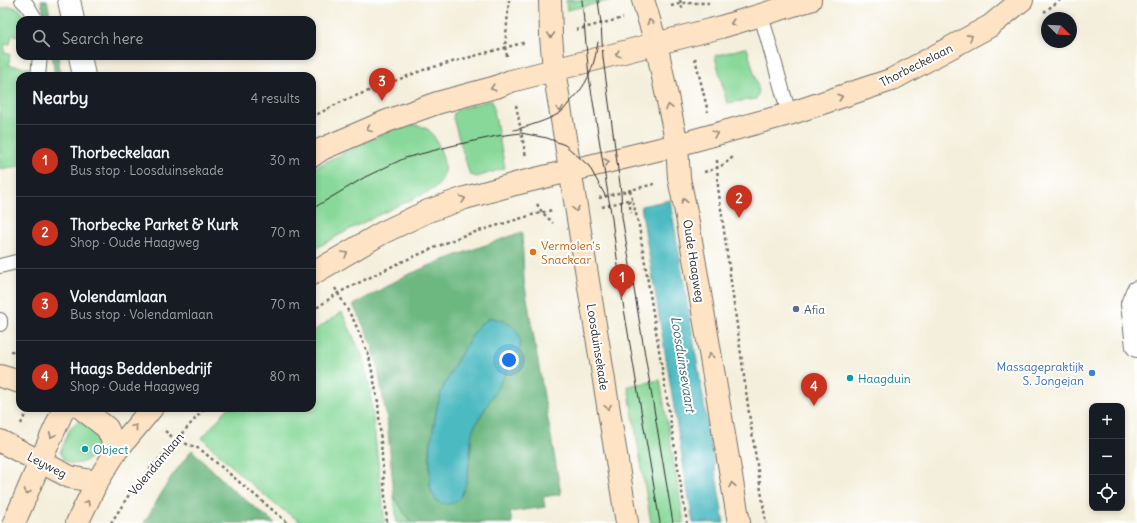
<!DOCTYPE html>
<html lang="en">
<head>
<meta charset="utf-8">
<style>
  body { margin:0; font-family:Delius,sans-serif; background:#242831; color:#f1f3f6 }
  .controls { position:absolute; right:12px; bottom:12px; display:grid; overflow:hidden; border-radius:8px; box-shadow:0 2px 6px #0003 }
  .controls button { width:36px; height:36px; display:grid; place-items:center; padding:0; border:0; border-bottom:1px solid #363941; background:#171b24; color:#f1f3f6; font:20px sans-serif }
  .compass { position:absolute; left:1041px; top:12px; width:36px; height:36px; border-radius:50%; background:#171b24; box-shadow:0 2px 6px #0003; rotate:114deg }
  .you { position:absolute; left:509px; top:360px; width:14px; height:14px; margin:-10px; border:3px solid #fff; border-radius:50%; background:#1a73e8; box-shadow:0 0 0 6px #1a73e833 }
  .badge { display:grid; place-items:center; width:26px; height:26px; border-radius:50%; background:#c8321e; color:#fff; font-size:13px; font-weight:700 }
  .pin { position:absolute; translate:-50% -33px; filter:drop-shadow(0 1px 2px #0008) }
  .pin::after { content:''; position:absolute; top:21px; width:14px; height:12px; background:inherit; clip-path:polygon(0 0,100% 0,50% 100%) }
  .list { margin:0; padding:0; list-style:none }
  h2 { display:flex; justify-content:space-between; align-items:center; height:52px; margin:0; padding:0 16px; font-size:17px }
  h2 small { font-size:13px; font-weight:400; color:#9ea1a6 }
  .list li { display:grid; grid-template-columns:26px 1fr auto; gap:12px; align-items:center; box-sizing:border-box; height:72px; padding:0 16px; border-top:1px solid #363941 }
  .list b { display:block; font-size:15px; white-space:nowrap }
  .list p { margin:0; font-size:13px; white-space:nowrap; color:#9ea1a6 }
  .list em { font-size:13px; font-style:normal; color:#9ea1a6 }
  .icon { flex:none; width:22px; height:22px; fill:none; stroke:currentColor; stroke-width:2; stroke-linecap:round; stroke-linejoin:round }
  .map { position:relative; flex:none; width:1137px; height:523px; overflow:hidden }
  .search { position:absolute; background:#171b24; box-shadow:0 2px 6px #0003; left:16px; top:16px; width:300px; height:44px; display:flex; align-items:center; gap:10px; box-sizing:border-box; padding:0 14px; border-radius:12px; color:#9ea1a6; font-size:15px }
  .panel { position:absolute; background:#171b24; box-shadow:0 2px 6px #0003; left:16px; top:72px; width:300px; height:340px; border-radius:12px }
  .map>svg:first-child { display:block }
  .green { fill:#87d899; stroke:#598262 }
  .forest { fill:#6db881; stroke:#4c7256; fill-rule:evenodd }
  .water { fill:#4bbac1; stroke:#3b7276 }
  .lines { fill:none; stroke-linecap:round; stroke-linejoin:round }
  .lane-casing { stroke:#717069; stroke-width:16 }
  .street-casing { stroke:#717069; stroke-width:24 }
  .secondary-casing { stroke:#717069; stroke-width:24 }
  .path { stroke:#717069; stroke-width:2.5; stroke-dasharray:3 3; stroke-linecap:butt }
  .lane { stroke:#fff; stroke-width:14 }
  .street { stroke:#fff; stroke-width:22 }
  .secondary { stroke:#fee4c5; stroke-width:22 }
  .tram { stroke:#2b2b2b; stroke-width:1 }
  .oneway { stroke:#948878 }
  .food-dot { fill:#e8710a; stroke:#fff; stroke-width:1.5 }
  .service-dot { fill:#5c6f8a; stroke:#fff; stroke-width:1.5 }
  .shop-dot { fill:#3f7fe0; stroke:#fff; stroke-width:1.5 }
  .culture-dot { fill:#0f9aa8; stroke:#fff; stroke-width:1.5 }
  .labels { text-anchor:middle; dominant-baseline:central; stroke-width:4; stroke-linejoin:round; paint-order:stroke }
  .street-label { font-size:12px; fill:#2b2b2b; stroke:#fff }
  .food-label { font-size:12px; fill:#c56008; stroke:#fff; text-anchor:start }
  .service-label { font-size:12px; fill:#4e5e75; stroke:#fff; text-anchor:start }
  .shop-label { font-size:12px; fill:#366cbe; stroke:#fff; text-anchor:end }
  .culture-label { font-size:12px; fill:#0d838f; stroke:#fff; text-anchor:start }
  .water-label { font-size:13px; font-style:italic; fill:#386467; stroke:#fff }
</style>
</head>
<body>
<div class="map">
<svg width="1137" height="523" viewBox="0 0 1137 523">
  <rect width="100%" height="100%" fill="#fff"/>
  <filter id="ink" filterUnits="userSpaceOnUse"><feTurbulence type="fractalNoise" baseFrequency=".025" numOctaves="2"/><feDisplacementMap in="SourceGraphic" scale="8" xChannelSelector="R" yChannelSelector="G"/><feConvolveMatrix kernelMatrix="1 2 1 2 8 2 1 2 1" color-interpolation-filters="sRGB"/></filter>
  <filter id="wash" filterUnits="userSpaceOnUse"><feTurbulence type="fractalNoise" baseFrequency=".012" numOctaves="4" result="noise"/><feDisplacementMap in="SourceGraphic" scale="16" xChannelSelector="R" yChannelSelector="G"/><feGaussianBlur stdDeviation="0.9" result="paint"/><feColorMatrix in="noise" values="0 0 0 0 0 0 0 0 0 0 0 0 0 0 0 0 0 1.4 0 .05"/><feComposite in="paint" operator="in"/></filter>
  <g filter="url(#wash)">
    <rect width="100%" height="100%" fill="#f4efdc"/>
    <!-- green -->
    <path class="green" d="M566 0H613L567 10Z
      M10 6 19 9 27 20H20V36L12 35 10 44H5L4 53 10 54 9 65 29 68 28 76H20V166L0 169V9Z
      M744 48H747L759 91 756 99 727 103 715 56Z
      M492 100 505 168 477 177 471 175 469 172 453 118 454 113 458 109Z
      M403 125C410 125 418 124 425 128 431 130 435 138 438 144 443 156 449 172 439 184 438 186 434 188 432 190 391 209 350 227 312 251V169L355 147Z
      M342 312 362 356 369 384 385 523H302L276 505 242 476 202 438 228 408H312V332Z
      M660 380 684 523H651L628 386Z
      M78 421C81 422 85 423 87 424 93 428 99 440 98 447 96 458 77 468 67 462 64 460 62 455 60 452L71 427Z
      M394 497 411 523H397Z"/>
    <!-- forest -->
    <path class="forest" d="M41 0H47L51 20H45Z
      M52 56H58L61 76H55Z
      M522 232 524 281 561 494 543 497 545 507 510 512 512 523H411L394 497 387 420 377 364 373 348 368 335 353 305 405 276 438 262ZM490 318 505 321 520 349 473 429 471 435V449L467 478 432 494 430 487V449L437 407 442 390 456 362 470 339 479 325Z
      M192 450 235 492 275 523H144L171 477Z"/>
    <!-- water -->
    <path class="water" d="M670 200 724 523H693L641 206Z
      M490 318C509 321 522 328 520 349L473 429C467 449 475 519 436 501L430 487V449L437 407 442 390 456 362 470 339 479 325Z"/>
  </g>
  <g filter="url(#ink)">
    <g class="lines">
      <!-- lane casing -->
      <g class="lane-casing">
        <path id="lane" d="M22 0 27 5 36 20
          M761 15 789 114
          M38 76 40 56
          M0 266 20 261
          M0 320V324"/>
      </g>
      <!-- street casing -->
      <g class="street-casing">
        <path id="street" d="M69 0 73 20
          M80 56 84 76
          M1137 292 1132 304 1137 346"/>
      </g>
      <!-- secondary casing -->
      <g class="secondary-casing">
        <path id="secondary" d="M550 0 551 36 554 70 627 523
          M643 0 656 43 677 145 679 178 687 217 739 523
          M312 156 322 149 387 121 437 103 496 87 511 81 721 27 810 0
          M312 274 382 233 428 211 465 198 515 184 677 145 789 114 891 80 990 26 1022 0
          M0 376 20 382
          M81 408 107 428 117 450
          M0 441 70 477 97 482
          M14 523 40 462 64 408
          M77 523 97 482 117 450 152 408"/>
      </g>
      <!-- path -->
      <path class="path" d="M680 0 683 11
        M671 6 682 3H709
        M1044 12 1060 0
        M576 30 623 18
        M507 56 505 47 509 0
        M695 58 708 112
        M516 105 526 157
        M312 117 345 100 426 69 526 42
        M717 160 718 187 749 413 766 523
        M704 172C719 168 723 166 734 156
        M630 190 639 226 687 523
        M599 198 654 184
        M629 200 631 213
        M537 204 542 212 553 223
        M602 207 632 199
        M335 288 354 321 369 356 378 402 387 523
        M312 311 338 293 399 263 462 236 532 215 552 210
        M11 351 20 353
        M21 424 28 408
        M165 431 176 440 200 449 288 523
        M111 523 134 487 176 440 205 408"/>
      <!-- lane -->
      <use href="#lane" class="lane"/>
      <!-- street -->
      <use href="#street" class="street"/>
      <!-- secondary -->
      <use href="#secondary" class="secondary"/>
      <!-- tram -->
      <path class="tram" d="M582 0 589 77 612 219 622 297 660 523
        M598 0 601 24 603 58 621 192 622 217 673 523
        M514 130C529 126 546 121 560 113 563 111 566 107 568 104 587 86 594 68 598 42
        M312 209 325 201 365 177 405 158 451 146 497 136 521 133 547 138 565 145 589 166 606 197"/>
    </g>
    <!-- one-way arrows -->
    <defs><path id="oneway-chevron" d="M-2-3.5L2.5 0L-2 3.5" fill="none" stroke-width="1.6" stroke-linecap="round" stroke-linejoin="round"/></defs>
    <g class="oneway">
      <use href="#oneway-chevron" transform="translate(650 22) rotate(-105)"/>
      <use href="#oneway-chevron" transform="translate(733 23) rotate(163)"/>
      <use href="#oneway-chevron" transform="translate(551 35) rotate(89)"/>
      <use href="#oneway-chevron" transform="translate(970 37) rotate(-29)"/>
      <use href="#oneway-chevron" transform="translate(618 54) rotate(165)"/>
      <use href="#oneway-chevron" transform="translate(493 88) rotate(163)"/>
      <use href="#oneway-chevron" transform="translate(840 97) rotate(-18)"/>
      <use href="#oneway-chevron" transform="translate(669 107) rotate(-103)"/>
      <use href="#oneway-chevron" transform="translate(560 109) rotate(81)"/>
      <use href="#oneway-chevron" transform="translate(369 129) rotate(157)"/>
      <use href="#oneway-chevron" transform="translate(715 134) rotate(-15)"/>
      <use href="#oneway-chevron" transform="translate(607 162) rotate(-13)"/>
      <use href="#oneway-chevron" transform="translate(463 199) rotate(-18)"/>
      <use href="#oneway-chevron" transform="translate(684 201) rotate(-101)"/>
      <use href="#oneway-chevron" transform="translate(576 209) rotate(81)"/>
      <use href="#oneway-chevron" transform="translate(345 254) rotate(-30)"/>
      <use href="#oneway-chevron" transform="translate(710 356) rotate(-99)"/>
      <use href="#oneway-chevron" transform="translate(608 407) rotate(81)"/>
      <use href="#oneway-chevron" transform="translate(135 427) rotate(-50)"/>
      <use href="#oneway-chevron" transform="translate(52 435) rotate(114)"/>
      <use href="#oneway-chevron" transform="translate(732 485) rotate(-100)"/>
      <use href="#oneway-chevron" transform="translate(27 492) rotate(112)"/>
      <use href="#oneway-chevron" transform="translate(87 503) rotate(-63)"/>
    </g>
  </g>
  <!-- markers -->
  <circle class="food-dot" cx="533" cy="252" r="4"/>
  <circle class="service-dot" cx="796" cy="309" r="4"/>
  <circle class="shop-dot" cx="1092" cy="373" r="4"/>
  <g class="culture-dot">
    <circle cx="850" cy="378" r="4"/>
    <circle cx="85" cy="449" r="4"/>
  </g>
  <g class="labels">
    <!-- street labels -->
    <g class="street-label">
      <text transform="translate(916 65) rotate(-27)">Thorbeckelaan</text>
      <text transform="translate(694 261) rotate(81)">Oude Haagweg</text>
      <text transform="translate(598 347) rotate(81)">Loosduinsekade</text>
      <text transform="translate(156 464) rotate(-50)">Volendamlaan</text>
      <text transform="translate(47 465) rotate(27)">Leyweg</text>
    </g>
    <!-- food labels -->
    <g class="food-label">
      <text x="541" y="245">Vermolen's<tspan x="541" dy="14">Snackcar</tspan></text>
    </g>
    <!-- service labels -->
    <g class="service-label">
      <text x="804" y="309">Afia</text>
    </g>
    <!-- shop labels -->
    <g class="shop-label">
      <text x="1084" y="366">Massagepraktijk<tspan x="1084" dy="14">S. Jongejan</tspan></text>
    </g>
    <!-- culture labels -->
    <g class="culture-label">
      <text x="858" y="378">Haagduin</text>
      <text x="93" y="449">Object</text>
    </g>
    <!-- water labels -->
    <g class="water-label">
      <text transform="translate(683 364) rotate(81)">Loosduinsevaart</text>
    </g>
  </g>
</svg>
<div class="controls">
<button>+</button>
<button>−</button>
<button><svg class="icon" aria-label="locate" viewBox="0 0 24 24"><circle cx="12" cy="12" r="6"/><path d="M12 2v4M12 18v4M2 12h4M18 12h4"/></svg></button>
</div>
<svg class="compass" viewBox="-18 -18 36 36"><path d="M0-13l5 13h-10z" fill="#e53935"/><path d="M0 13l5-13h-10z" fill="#9ea1a6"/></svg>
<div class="you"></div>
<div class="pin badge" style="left:622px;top:297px">1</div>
<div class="pin badge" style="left:739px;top:218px">2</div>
<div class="pin badge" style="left:382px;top:101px">3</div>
<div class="pin badge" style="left:814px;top:406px">4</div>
<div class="search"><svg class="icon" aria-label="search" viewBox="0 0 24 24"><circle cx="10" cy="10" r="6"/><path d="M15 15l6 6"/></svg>Search here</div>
<section class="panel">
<h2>Nearby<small>4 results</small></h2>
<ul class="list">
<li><span class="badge">1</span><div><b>Thorbeckelaan</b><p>Bus stop · Loosduinsekade</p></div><em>30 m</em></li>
<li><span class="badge">2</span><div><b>Thorbecke Parket &amp; Kurk</b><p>Shop · Oude Haagweg</p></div><em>70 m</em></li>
<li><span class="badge">3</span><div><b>Volendamlaan</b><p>Bus stop · Volendamlaan</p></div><em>70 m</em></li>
<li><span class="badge">4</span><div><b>Haags Beddenbedrijf</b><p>Shop · Oude Haagweg</p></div><em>80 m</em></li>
</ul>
</section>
</div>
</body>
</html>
